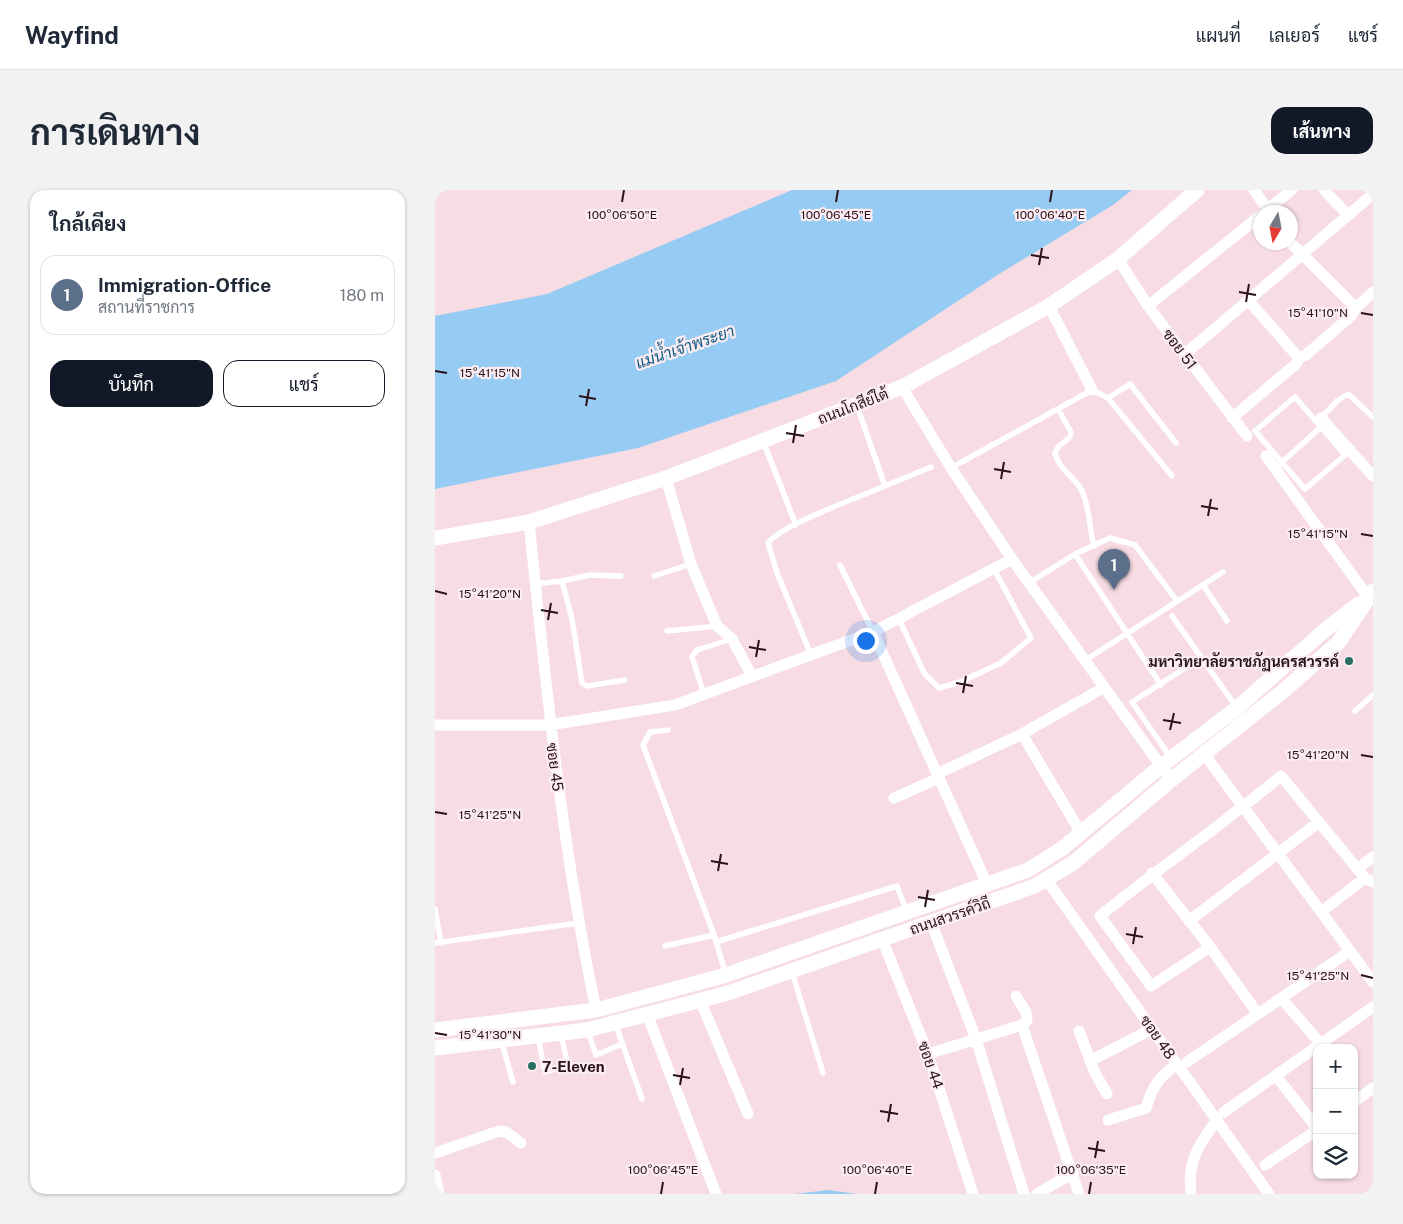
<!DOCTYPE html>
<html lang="th">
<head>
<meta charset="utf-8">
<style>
  body { margin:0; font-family:"Public Sans",Sarabun,sans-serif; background:#f2f2f3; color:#1f2937 }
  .controls { position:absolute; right:15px; bottom:15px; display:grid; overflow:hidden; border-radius:10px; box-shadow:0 1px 4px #0004 }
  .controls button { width:45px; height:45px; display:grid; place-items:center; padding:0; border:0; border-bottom:1px solid #e0e1e3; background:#fff; color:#1f2937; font:25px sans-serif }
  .compass { position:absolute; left:818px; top:15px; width:45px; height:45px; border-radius:50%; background:#fff; box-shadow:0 1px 4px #0004; rotate:190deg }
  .you { position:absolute; left:430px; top:450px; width:18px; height:18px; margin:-12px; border:4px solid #fff; border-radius:50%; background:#1a73e8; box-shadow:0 0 0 8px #1a73e833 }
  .badge { display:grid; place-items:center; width:32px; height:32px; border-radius:50%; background:#111827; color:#fff; font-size:16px; font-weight:700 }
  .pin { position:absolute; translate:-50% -41px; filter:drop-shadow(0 1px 2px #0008) }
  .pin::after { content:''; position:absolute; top:26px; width:18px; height:15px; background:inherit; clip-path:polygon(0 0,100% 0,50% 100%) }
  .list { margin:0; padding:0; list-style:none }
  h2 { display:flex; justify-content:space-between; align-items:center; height:65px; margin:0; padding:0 20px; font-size:21px }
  h2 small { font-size:16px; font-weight:400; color:#747a83 }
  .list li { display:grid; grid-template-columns:32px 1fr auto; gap:15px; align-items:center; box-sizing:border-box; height:80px; margin:0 10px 10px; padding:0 10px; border:1px solid #e0e1e3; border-radius:15px }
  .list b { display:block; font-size:19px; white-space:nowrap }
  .list p { margin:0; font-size:16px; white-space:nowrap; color:#747a83 }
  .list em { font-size:16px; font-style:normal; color:#747a83 }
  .actions { display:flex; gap:10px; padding:15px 20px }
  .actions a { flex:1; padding:11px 0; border:1px solid #111827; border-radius:15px; text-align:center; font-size:18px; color:#111827 }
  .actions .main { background:#111827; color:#fff }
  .icon { flex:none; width:28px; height:28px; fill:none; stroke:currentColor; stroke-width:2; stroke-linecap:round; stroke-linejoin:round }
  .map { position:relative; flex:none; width:938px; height:1004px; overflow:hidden; border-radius:15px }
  header { display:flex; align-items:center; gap:30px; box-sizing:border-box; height:70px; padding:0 25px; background:#fff; border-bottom:1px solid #e0e1e3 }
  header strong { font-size:24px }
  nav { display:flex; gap:28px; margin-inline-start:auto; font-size:18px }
  .intro { display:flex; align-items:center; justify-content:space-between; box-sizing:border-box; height:120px; padding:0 30px }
  h1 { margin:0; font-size:35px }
  .button { padding:12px 22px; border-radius:15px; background:#111827; color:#fff; font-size:18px; font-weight:700 }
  main { display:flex; gap:30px; padding:0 30px }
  aside { flex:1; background:#fff; border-radius:15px; box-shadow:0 1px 4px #0004 }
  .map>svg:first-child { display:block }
  .water { fill:#96ccf4 }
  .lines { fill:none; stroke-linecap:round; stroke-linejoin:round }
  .lane { stroke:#fff; stroke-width:5.5 }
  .street { stroke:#fff; stroke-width:11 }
  .secondary { stroke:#fff; stroke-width:15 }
  .ticks { fill:none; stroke:#2a131a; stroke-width:2 }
  .poi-dot { fill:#286e63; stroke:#fbedf1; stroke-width:2 }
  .labels { text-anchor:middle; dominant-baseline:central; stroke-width:4.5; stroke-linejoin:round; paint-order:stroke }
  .street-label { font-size:15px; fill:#2a131a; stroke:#fbedf1 }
  .poi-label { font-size:15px; font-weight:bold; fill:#2a131a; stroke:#fbedf1; text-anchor:end }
  .water-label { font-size:16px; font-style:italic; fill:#155d88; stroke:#fbedf1 }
  .ticks-label { font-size:12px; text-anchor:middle; fill:#2a131a; stroke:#fbedf1; stroke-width:4.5; stroke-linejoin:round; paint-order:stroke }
</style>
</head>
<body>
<header>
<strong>Wayfind</strong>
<nav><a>แผนที่</a><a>เลเยอร์</a><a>แชร์</a></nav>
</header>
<div class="intro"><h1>การเดินทาง</h1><a class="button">เส้นทาง</a></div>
<main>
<aside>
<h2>ใกล้เคียง<small></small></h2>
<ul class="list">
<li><span class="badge" style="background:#5c6f8a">1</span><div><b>Immigration-Office</b><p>สถานที่ราชการ</p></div><em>180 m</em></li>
</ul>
<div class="actions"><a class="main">บันทึก</a><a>แชร์</a></div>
</aside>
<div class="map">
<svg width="938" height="1004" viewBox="0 0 938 1004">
  <rect width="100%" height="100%" fill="#f7dce3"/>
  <!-- water -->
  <path class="water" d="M357 0H697L678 15 564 84 401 191 203 258 0 299V126L112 104Z
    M393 1000 422 1004H360Z"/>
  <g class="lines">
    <!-- lane -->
    <path class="lane" d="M860 207 910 265 870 299 820 241Z
      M673 208 695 194 741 253
      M623 219 636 242 635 247 623 257 620 263C624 280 640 287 647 301 655 318 654 338 659 356
      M886 228 903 210 913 204 938 227
      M328 251 361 335
      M845 274 886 237
      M516 278 657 200 673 208 737 286
      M450 296 496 277
      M640 364 675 348 700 355 742 411
      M405 375 438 442
      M219 386 256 374
      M127 391 155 385 186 386
      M594 393 640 364 726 495
      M100 394 127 391 137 429 147 493 152 496 190 490
      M768 395 792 431
      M737 426 802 518
      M464 429 489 483 504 498 525 492 566 473 596 448 559 379
      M232 441 282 436
      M376 465 342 383 333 353C344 336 427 306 450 296L422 216
      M649 471 788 382
      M269 504 257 467 262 460 297 449
      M920 521 938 505
      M233 540 215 542 208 555 279 745
      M736 568 697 512 766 468
      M0 719 6 753
      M281 752 462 696 472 722
      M0 753 143 733
      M230 756 279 745 291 785
      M357 782 388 883
      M180 833 207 909
      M153 842 161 865 187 854
      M103 847 110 882 133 875 126 845
      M66 850 78 892"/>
    <!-- street -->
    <path class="street" d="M819 0 833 20
      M889 0 912 24
      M829 22 857 0
      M855 52 921 118
      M683 69 713 116 812 246
      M814 111 864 168
      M614 116 657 200
      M713 116 826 25
      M749 165 938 4
      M467 197 516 278 577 369 736 590
      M797 228 861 174 864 168 871 165 916 126 921 118 938 102
      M886 228 938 286
      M831 266 933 407
      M231 288 256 374 282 436 297 449 317 486
      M94 332C111 497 127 657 161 820
      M438 442 552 694
      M0 535H114L240 515 438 442 577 369
      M587 544 646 643
      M769 564 938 792
      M502 584 587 544 668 498
      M459 608 504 588
      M922 679 938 667
      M717 683 775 757 823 824 752 872
      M611 689 834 1004
      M886 722 930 688 938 692
      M754 731 884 632
      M496 732 541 849 589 1004
      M447 749 493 864 538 1004
      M775 757 716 796 665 726C724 678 787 635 846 586L930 688
      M581 806 591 822 592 831 587 835
      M846 808 886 854
      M265 810 313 924
      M212 824 281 1004
      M823 824 915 761
      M644 841 660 883 672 904
      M493 864 587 835 644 1004
      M655 871 717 839
      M841 886 882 938
      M919 912 938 898
      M789 922 938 817
      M673 930 711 918C717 897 724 887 742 874
      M0 963 64 941 71 942 86 953
      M830 975 882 940
      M0 985 4 1004
      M602 1004 638 983
      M756 1004C752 972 763 955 782 930"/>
    <!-- secondary -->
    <path class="secondary" d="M0 348 94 332 231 288 467 197 614 116 683 69 762 0
      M0 840 161 820 288 786 593 680 628 658 725 577 802 518 891 439 924 414
      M0 858 152 840 293 803 600 696 638 673 736 590 847 502 903 453 938 401"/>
  </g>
  <!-- ticks -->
  <path class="ticks" d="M187 12 189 0M401 12 403 0M615 12 617 0M596 65 614 68M604 75 607 58M804 102 821 105M811 112 814 94M926 123 938 125M0 181 12 183M144 206 161 209M151 216 154 199M351 243 369 246M358 253 361 235M559 279 576 282M566 289 569 272M766 316 783 319M773 326 776 309M926 344 938 346M0 401 12 404M106 420 123 423M113 430 116 413M314 457 331 460M321 467 324 450M521 493 538 496M528 503 531 486M728 530 746 533M735 540 739 523M926 565 938 567M0 622 12 624M276 671 293 674M283 681 286 664M483 707 500 710M490 717 493 700M691 744 708 747M698 754 701 737M926 785 938 788M0 843 12 845M238 885 255 888M245 895 248 878M445 921 463 924M453 932 456 914M653 958 670 961M660 968 663 951M226 1004 228 992M440 1004 442 992M654 1004 656 992"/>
  <!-- markers -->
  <g class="poi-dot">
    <circle cx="914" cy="471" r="5"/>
    <circle cx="97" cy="876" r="5"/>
  </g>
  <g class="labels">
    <!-- street labels -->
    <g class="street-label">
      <text transform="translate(745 159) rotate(53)">ซอย 51</text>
      <text transform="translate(418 216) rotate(-21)">ถนนโกสีย์ใต้</text>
      <text transform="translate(120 577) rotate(82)">ซอย 45</text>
      <text transform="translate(515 726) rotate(-19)">ถนนสวรรค์วิถี</text>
      <text transform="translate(723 847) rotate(55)">ซอย 48</text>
      <text transform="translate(496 875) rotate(71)">ซอย 44</text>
    </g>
    <!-- poi labels -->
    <g class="poi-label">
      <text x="904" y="471">มหาวิทยาลัยราชภัฏนครสวรรค์</text>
      <text x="107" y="876" text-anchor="start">7-Eleven</text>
    </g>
    <!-- water labels -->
    <g class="water-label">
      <text transform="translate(250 157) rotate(-19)">แม่น้ำเจ้าพระยา</text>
    </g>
  </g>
  <g class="ticks-label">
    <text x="187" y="29">100°06'50"E</text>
    <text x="401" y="29">100°06'45"E</text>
    <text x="615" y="29">100°06'40"E</text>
    <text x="883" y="127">15°41'10"N</text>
    <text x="55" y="187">15°41'15"N</text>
    <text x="883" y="348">15°41'15"N</text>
    <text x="55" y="408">15°41'20"N</text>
    <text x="883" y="569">15°41'20"N</text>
    <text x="55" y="629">15°41'25"N</text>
    <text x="883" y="790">15°41'25"N</text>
    <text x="55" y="849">15°41'30"N</text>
    <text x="228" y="984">100°06'45"E</text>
    <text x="442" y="984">100°06'40"E</text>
    <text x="656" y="984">100°06'35"E</text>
  </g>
</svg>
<div class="controls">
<button>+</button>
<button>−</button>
<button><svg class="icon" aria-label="layers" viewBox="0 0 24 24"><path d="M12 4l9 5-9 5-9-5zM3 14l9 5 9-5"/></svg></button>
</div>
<svg class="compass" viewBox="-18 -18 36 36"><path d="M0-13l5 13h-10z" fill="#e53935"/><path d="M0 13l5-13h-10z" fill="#747a83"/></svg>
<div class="you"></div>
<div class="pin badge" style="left:679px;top:400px;background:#5c6f8a">1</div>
</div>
</main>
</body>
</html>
